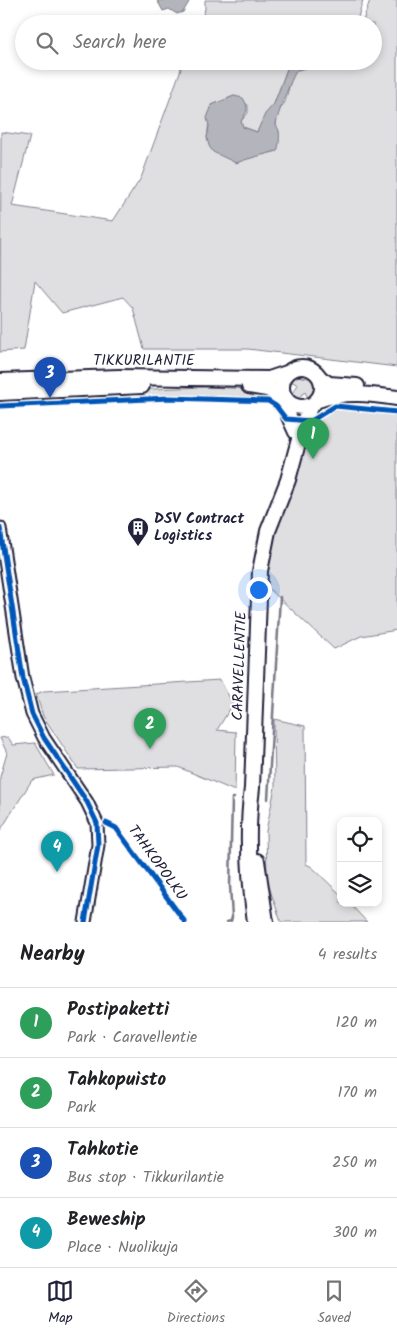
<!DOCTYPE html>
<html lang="en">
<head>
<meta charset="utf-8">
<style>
  body { margin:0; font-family:Kalam,sans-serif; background:#f2f2f2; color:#202124 }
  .controls { position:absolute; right:15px; bottom:15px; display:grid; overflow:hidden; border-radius:10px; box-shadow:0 2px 8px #0003 }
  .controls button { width:45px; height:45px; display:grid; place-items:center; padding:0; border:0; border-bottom:1px solid #e0e0e0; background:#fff; color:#202124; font:25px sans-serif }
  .you { position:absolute; left:258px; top:589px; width:18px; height:18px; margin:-12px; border:4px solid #fff; border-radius:50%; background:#1a73e8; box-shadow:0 0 0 8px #1a73e833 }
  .badge { display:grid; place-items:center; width:32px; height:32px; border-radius:50%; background:#22223b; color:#fff; font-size:16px; font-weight:700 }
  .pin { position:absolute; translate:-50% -41px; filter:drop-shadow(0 1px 2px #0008) }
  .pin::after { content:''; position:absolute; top:26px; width:18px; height:15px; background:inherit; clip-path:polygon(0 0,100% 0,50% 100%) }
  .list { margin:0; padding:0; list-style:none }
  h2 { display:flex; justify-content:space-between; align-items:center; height:65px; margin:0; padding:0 20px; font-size:21px }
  h2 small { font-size:16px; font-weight:400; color:#757577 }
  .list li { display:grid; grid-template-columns:32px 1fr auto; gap:15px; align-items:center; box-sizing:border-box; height:70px; padding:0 20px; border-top:1px solid #e0e0e0 }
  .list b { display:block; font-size:19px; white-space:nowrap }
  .list p { margin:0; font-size:16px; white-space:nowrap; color:#757577 }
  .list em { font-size:16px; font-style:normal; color:#757577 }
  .icon { flex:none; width:28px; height:28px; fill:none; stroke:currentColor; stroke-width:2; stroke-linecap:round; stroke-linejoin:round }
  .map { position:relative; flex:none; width:397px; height:922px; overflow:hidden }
  .search { position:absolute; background:#fff; box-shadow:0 2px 8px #0003; left:15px; right:15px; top:15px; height:55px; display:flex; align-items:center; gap:12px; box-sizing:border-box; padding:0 18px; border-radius:28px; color:#757577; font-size:19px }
  .sheet { height:345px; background:#fff }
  nav { display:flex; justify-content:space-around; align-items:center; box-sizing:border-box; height:70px; border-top:1px solid #e0e0e0; background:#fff; font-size:14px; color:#757577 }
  nav a { display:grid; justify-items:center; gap:2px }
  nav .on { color:#22223b }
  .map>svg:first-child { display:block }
  .green { fill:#dfdfe2; stroke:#80808e }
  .water { fill:#b4b4bc; stroke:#7a7a88 }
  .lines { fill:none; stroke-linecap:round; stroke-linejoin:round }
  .stream { stroke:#7a7a88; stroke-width:2.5 }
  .minor-casing { stroke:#22223b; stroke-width:15 }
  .major-casing { stroke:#22223b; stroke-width:18 }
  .minor { stroke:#fff; stroke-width:11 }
  .major { stroke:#fff; stroke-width:14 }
  .cycleway-casing { stroke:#fff; stroke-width:8 }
  .cycleway { stroke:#0057b8; stroke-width:5 }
  .labels { text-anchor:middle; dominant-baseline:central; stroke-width:4; stroke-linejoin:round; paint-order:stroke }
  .street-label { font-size:15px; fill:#22223b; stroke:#fff }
  .poi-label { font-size:15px; font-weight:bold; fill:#22223b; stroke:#fff; text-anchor:start }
</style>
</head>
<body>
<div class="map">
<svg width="397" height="922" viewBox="0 0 397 922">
  <rect width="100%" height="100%" fill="#fff"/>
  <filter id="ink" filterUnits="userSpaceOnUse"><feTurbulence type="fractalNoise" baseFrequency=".02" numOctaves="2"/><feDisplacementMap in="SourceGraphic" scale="10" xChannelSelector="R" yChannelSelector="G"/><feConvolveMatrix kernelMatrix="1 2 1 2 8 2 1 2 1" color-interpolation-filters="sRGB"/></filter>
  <g filter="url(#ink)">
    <!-- green -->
    <path class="green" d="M205 0H363L356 24H200L205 9Z
      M370 0H397V367L248 349H144L133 308 123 297 62 313 35 281 24 350 0 352 1 132 30 136 12 206 113 221 141 178 181 69 178 61H298L287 69 274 104 257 132 243 127 241 121 248 113V105L234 96 212 105C208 117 209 126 207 138L242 160C250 156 268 154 277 151L279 132 276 127 277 114 285 102 292 76 297 70 313 66 320 61H373V24H362Z
      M297 376 314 379 313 395 309 400 305 392 296 400 289 392 292 393 298 385 289 380Z
      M205 387 255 389 259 394 258 397 140 396 75 400V392Z
      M338 408 397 414V630L361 636 334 649 265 585 267 559 275 527 307 427 328 410Z
      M220 680 233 704 217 730 236 732 235 791 178 767 78 769 43 716 36 694 44 691Z
      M274 719 305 726 306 864 312 867 341 895V903H349L367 922H281L267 881 266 831 275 787Z
      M8 737 13 745 35 743 54 775 32 780 0 831V777L7 753 0 738Z"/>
    <!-- water -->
    <path class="water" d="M157 0H188L189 2 183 12 177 14 169 9 163 11Z
      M298 61H320L313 66 297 70C292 76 276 118 276 125 277 127 279 129 279 132 280 136 279 147 277 151 263 155 249 158 236 163L213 152 209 146 207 138 209 126 207 118 212 105 234 96 243 98C249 108 248 111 241 121L243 127 257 132 265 114 274 104 287 69Z"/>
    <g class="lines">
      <!-- stream -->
      <path class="stream" d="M268 799 280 597
        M227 922 231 921 232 917 230 886 232 798H234"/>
      <!-- minor casing -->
      <g class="minor-casing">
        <path id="minor" d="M0 528 23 678 32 714 44 738 87 802 97 823 98 845 85 922"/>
      </g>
      <!-- major casing -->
      <g class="major-casing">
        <path id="major" d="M282 387a20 20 0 1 1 40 0a20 20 0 1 1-40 0Z
          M320 378 329 384 357 386
          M0 381 119 377 269 379 287 373
          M249 386 267 389 284 396
          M0 393 142 386
          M277 400 285 408 296 432
          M318 400C345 391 369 394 397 398
          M257 861 266 922
          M255 922C249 878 246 833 252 788L260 571 268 531 288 480 304 421 311 405"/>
      </g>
      <!-- minor -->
      <use href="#minor" class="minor"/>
      <!-- major -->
      <use href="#major" class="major"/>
      <!-- cycleway casing -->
      <g class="cycleway-casing">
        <path id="cycleway" d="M0 406 169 398 268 401 276 406 286 419 311 421 335 406 397 412
          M0 528 23 678 32 714 44 738 87 802 97 823 98 845 85 922
          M106 823 116 828 185 922"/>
      </g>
      <!-- cycleway -->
      <use href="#cycleway" class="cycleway"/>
    </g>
  </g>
  <!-- icons -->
  <defs>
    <g id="building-pin" transform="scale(1.125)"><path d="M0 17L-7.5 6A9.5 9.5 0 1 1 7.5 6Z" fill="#22223b" stroke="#fff"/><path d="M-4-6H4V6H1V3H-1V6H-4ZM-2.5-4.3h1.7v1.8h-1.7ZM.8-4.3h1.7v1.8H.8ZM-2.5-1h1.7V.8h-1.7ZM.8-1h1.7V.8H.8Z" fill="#fff"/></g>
  </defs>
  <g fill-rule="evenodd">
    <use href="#building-pin" x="138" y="528"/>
  </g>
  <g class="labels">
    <!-- street labels -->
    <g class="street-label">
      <text x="144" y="361">TIKKURILANTIE</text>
      <text transform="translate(240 666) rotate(-88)">CARAVELLENTIE</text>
      <text transform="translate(157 863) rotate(54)">TAHKOPOLKU</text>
    </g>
    <!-- poi labels -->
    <g class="poi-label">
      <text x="154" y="519">DSV Contract<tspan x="154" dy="17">Logistics</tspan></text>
    </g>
  </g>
</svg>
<div class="controls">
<button><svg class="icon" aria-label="locate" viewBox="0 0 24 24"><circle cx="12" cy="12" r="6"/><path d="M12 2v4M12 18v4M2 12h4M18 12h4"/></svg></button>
<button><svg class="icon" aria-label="layers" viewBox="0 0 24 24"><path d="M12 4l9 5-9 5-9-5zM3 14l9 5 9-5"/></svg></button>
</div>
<div class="you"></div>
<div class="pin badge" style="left:313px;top:459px;background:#2e9e5b">1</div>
<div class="pin badge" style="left:150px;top:749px;background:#2e9e5b">2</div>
<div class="pin badge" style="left:50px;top:398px;background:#1a4fb4">3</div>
<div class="pin badge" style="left:57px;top:872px;background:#0f9aa8">4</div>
<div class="search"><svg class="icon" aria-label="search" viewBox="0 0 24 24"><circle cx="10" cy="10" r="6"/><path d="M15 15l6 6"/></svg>Search here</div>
</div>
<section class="sheet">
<h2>Nearby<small>4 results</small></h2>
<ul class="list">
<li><span class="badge" style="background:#2e9e5b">1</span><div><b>Postipaketti</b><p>Park · Caravellentie</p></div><em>120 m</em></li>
<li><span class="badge" style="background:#2e9e5b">2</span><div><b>Tahkopuisto</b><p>Park</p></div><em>170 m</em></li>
<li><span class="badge" style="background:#1a4fb4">3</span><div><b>Tahkotie</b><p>Bus stop · Tikkurilantie</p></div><em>250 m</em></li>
<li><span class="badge" style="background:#0f9aa8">4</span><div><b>Beweship</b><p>Place · Nuolikuja</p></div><em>300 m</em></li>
</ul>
</section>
<nav>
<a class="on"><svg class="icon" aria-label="map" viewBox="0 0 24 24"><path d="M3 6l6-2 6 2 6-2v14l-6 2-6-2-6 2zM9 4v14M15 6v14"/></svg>Map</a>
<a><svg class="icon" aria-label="directions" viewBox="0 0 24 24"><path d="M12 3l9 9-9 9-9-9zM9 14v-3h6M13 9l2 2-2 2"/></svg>Directions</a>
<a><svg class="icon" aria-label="saved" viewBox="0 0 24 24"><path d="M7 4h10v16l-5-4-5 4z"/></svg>Saved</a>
</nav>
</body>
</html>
